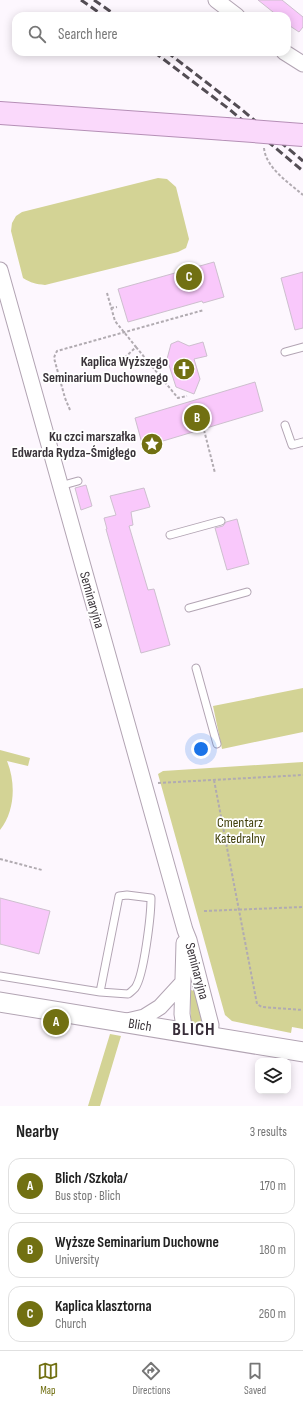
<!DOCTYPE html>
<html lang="en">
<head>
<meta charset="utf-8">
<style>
  body { margin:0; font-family:"Sofia Sans Condensed",sans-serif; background:#f2f2f2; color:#222 }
  .controls { position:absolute; right:12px; bottom:12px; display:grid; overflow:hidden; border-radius:8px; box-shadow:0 2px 10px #0003 }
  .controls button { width:36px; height:36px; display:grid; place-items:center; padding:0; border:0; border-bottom:1px solid #e0e0e0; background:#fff; color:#222; font:20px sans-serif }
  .you { position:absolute; left:201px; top:749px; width:14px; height:14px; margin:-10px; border:3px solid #fff; border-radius:50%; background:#1a73e8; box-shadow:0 0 0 6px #1a73e833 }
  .badge { display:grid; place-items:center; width:26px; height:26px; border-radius:50%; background:#717012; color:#fff; font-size:13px; font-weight:700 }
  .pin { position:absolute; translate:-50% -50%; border:2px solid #fff; box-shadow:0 1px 4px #0006 }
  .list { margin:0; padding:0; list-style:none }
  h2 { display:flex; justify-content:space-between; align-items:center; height:52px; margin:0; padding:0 16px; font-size:17px }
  h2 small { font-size:13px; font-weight:400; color:#767676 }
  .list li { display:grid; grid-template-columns:26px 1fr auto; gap:12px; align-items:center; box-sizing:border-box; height:56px; margin:0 8px 8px; padding:0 8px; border:1px solid #e0e0e0; border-radius:12px }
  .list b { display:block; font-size:15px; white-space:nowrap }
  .list p { margin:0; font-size:13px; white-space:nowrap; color:#767676 }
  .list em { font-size:13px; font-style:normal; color:#767676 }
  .icon { flex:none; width:22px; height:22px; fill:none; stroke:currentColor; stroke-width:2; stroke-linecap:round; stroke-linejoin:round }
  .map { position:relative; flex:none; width:303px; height:1106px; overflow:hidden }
  .search { position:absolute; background:#fff; box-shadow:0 2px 10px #0003; left:12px; right:12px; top:12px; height:44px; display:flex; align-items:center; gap:10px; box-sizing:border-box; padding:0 14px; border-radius:12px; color:#767676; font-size:15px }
  .sheet { height:244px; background:#fff }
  nav { display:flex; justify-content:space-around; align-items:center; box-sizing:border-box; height:56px; border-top:1px solid #e0e0e0; background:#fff; font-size:11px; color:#767676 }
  nav a { display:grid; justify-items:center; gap:2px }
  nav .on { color:#717012 }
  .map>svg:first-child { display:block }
  .green { fill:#d3d395 }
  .building { fill:#f9c8fb; stroke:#cdbfce }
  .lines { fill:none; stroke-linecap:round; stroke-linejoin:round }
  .service-casing { stroke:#b2a4b3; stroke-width:9 }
  .minor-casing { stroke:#b2a4b3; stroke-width:17 }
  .tertiary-casing { stroke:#b2a4b3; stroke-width:21 }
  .primary-casing { stroke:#b58fb6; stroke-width:24 }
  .path { stroke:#b1abb1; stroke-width:2; stroke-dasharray:3 2; stroke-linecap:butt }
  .service { stroke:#fff; stroke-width:7 }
  .minor { stroke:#fff; stroke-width:15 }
  .tertiary { stroke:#fff; stroke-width:19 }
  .primary { stroke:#fad9fb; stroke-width:22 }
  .rail { stroke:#534d54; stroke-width:3; stroke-dasharray:8 4; stroke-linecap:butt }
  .primary-bridge-casing { stroke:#b58fb6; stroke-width:24; stroke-linecap:butt }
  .primary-bridge { stroke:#fad9fb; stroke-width:22 }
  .labels { text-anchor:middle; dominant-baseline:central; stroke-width:3.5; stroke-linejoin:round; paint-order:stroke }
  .poi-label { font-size:14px; font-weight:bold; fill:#3a343a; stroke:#fff; text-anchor:end }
  .street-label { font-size:14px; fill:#3a343a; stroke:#fff }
  .park-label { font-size:14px; fill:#41400b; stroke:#fff }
  .district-label { font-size:18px; font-weight:bold; letter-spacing:1px; fill:#382d39; stroke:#fff }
</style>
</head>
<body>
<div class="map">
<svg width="303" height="1106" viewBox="0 0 303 1106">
  <rect width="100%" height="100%" fill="#fdf7fe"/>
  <!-- green -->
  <path class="green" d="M158 178 167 179 176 187 189 239 186 248 178 252 45 285C36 284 31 283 23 278L11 231 12 223 16 216 22 212Z
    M303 688V732L222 749 213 706Z
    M0 750 30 758 28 766 7 761C16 783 15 811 0 830Z
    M303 762V1029L292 1027 291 1033 232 1021 225 1015 158 774 163 771Z
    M191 990 194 991C197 1002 205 1016 199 1026H192L191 1024 190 991Z
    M110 1034 121 1036 100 1106H88Z"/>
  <!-- building -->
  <path class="building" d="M258 0H282L303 17V27L299 32 287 24V16H278Z
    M214 262 224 297 203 303 202 301 128 322 118 289Z
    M303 272V328L295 330 281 278Z
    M178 341 189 346 203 342 207 356 194 359 200 379 194 394 176 387 167 359 171 344Z
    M255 382 263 411 143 447 135 418Z
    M86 485 92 506 81 510 75 488Z
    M144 488 150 507 131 512 133 525 129 526 148 590 154 589 170 645 141 653 106 529H107L104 518 116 515 110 496Z
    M237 519 249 564 227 570 215 528 223 526 226 522Z
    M0 898 50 911 39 954 0 944Z"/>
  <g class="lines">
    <!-- service casing -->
    <g class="service-casing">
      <path id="service" d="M285 352 303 347
        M285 425 292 445 303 442
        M60 486 78 481
        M170 535 221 521
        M189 608 247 592
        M196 668 217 744
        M0 976 100 992 128 994C130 993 133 990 135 988 144 976 151 915 151 898L127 895 119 896 100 992"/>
    </g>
    <!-- minor casing -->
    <g class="minor-casing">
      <path id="minor" d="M216 0 237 16
        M284 52 303 64
        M0 270 185 930 189 940 211 1025 210 1036
        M184 943 182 1014 185 1033
        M127 1021 144 1017 160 1007 183 982"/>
    </g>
    <!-- tertiary casing -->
    <g class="tertiary-casing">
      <path id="tertiary" d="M0 1002 303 1052"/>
    </g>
    <!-- primary casing -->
    <g class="primary-casing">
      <path id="primary" d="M0 113 226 129"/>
    </g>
    <!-- path -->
    <path class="path" d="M264 148C266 168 288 182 303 195
      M107 293 115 321 136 347 119 363
      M111 308 117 307
      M136 347 178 398 187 396
      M70 410 65 398 54 358 55 355 57 351 204 310
      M204 430 215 473
      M214 780 257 1004 262 1007 303 1010
      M158 783 303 775
      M0 859 42 870
      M204 911 303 907"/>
    <!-- service -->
    <use href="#service" class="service"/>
    <!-- minor -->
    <use href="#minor" class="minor"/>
    <!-- tertiary -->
    <use href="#tertiary" class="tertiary"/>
    <!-- primary -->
    <use href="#primary" class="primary"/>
    <!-- rail -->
    <path class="rail" d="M81 0 104 16
      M94 0 117 16
      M154 52 229 109 303 171
      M167 52 241 109 303 161"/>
    <!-- primary-bridge casing -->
    <g class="primary-bridge-casing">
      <path id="primary-bridge" d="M226 129 303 135"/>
    </g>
    <!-- primary-bridge -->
    <use href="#primary-bridge" class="primary-bridge"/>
  </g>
  <!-- icons -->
  <defs>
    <g id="church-disc" transform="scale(1.15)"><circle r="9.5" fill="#717012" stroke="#fff"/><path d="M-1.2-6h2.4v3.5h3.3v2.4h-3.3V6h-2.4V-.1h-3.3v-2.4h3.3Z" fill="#fff"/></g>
    <g id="sight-disc" transform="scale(1.15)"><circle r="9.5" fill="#717012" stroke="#fff"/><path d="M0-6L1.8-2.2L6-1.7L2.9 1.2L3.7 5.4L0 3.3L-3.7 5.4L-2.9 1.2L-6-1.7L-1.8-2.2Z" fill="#fff"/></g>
  </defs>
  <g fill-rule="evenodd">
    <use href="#church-disc" x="184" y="369"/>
    <use href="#sight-disc" x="152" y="444"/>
  </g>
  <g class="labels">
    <!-- poi labels -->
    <g class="poi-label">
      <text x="168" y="361">Kaplica Wyższego<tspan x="168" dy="16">Seminarium Duchownego</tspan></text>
      <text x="136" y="436">Ku czci marszałka<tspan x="136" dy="16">Edwarda Rydza-Śmigłego</tspan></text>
    </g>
    <!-- street labels -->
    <g class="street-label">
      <text transform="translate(92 600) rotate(74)">Seminaryjna</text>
      <text transform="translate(197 971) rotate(75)">Seminaryjna</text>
      <text transform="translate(140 1025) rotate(9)">Blich</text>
    </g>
    <!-- park labels -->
    <g class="park-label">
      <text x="240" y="822">Cmentarz<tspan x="240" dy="16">Katedralny</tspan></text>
    </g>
    <!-- district labels -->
    <g class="district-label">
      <text x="194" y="1029">BLICH</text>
    </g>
  </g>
</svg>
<div class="controls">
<button><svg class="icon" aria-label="layers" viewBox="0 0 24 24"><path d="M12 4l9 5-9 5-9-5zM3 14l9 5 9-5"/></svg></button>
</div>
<div class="you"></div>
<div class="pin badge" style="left:56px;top:1022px">A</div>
<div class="pin badge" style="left:197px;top:418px">B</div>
<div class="pin badge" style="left:189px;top:277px">C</div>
<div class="search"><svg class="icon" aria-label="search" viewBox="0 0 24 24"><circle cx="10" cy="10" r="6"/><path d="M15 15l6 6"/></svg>Search here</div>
</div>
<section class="sheet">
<h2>Nearby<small>3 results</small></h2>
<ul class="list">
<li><span class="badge">A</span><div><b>Blich /Szkoła/</b><p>Bus stop · Blich</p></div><em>170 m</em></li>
<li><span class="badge">B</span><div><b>Wyższe Seminarium Duchowne</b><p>University</p></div><em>180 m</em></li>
<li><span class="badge">C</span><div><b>Kaplica klasztorna</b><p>Church</p></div><em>260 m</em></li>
</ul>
</section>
<nav>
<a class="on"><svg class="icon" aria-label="map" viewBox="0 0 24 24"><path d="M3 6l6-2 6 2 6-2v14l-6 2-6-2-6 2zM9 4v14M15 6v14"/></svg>Map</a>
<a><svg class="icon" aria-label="directions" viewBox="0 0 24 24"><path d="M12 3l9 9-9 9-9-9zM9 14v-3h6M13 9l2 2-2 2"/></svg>Directions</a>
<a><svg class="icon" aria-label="saved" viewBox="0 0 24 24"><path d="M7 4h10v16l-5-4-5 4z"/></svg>Saved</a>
</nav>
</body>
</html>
